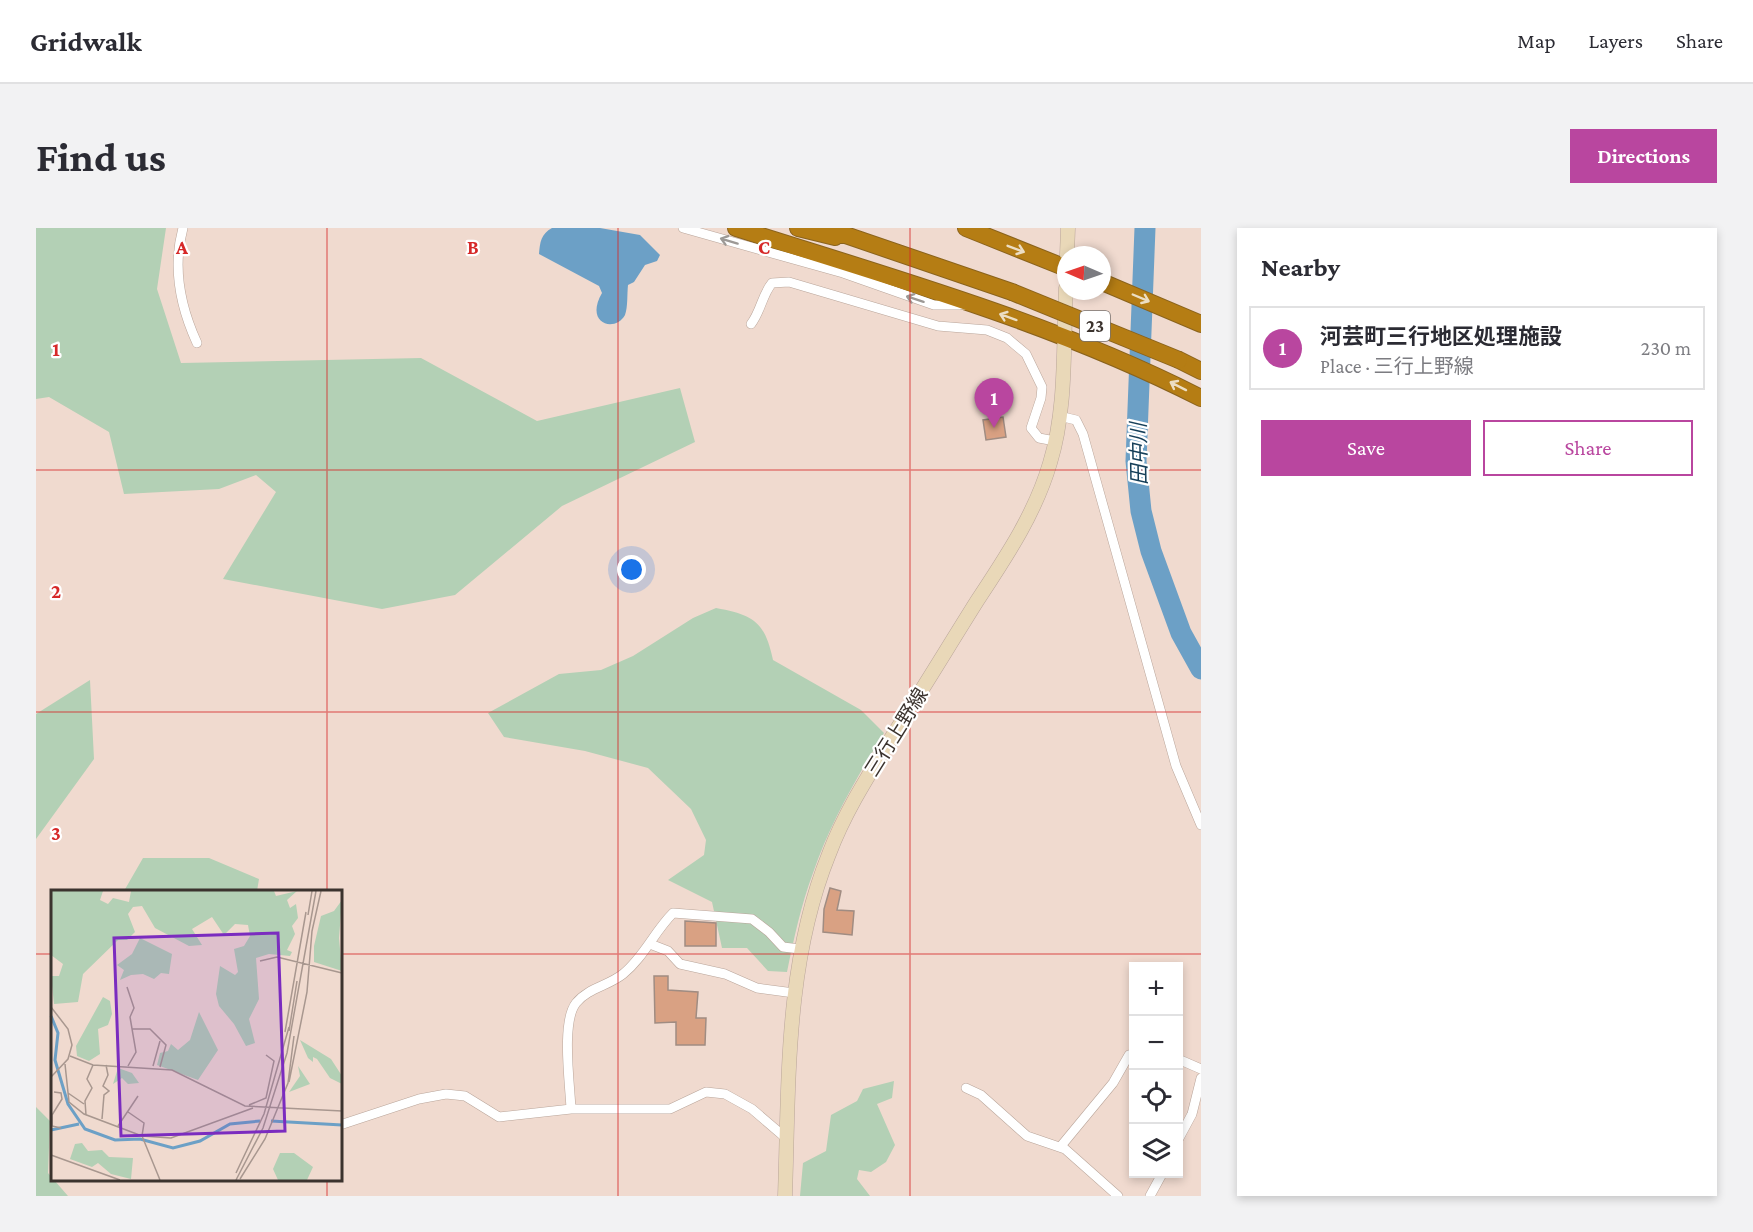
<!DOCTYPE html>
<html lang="en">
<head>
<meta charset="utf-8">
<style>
  body { margin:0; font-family:"Crimson Pro","Noto Sans JP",serif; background:#f2f2f3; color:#2b2b33 }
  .controls { position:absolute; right:18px; bottom:18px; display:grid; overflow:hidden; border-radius:0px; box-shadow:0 3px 9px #0003 }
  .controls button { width:54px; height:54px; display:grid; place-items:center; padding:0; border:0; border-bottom:2px solid #e1e1e2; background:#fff; color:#2b2b33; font:30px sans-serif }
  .compass { position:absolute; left:1021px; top:18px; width:54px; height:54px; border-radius:50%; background:#fff; box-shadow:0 3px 9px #0003; rotate:272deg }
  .you { position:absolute; left:596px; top:342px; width:21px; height:21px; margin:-15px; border:4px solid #fff; border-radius:50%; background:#1a73e8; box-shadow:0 0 0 9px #1a73e833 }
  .badge { display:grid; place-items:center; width:39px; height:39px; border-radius:50%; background:#b9469f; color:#fff; font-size:20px; font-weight:700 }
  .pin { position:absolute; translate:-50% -50px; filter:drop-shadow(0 2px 3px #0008) }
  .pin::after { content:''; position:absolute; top:32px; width:21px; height:18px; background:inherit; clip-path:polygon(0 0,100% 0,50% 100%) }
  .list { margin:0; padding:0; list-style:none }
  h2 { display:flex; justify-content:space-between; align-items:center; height:78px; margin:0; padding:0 24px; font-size:26px }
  h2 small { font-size:20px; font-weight:400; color:#7c7c81 }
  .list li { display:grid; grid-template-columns:39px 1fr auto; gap:18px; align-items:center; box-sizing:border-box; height:84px; margin:0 12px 12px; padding:0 12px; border:2px solid #e1e1e2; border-radius:0px }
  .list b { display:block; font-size:22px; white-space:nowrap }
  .list p { margin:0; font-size:20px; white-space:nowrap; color:#7c7c81 }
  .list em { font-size:20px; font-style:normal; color:#7c7c81 }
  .actions { display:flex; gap:12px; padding:18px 24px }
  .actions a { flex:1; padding:14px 0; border:2px solid #b9469f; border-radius:0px; text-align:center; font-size:21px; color:#b9469f }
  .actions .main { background:#b9469f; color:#fff }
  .icon { flex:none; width:33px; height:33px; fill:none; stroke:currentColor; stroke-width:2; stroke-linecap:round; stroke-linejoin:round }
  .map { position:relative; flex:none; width:1165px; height:968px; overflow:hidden; border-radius:0px }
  header { display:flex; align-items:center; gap:36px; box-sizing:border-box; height:84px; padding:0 30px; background:#fff; border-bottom:2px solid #e1e1e2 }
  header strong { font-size:28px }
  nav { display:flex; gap:33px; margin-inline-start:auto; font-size:21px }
  .intro { display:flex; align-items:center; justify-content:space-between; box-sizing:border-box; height:144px; padding:0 36px }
  h1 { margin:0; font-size:42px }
  .button { padding:15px 27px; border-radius:0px; background:#b9469f; color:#fff; font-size:21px; font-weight:700 }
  main { display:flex; gap:36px; padding:0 36px }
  aside { flex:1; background:#fff; border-radius:0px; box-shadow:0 3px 9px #0003 }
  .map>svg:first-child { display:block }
  .green { fill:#b3d0b5 }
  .water { fill:#6ca0c6 }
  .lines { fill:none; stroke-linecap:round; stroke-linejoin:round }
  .river { stroke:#6ca0c6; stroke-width:21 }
  .building { fill:#d9a183; stroke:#a08c82; stroke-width:1.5 }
  .street-casing { stroke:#b9a59a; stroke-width:10 }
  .secondary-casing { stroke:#b9a59a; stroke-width:15 }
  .highway-casing { stroke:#8a631d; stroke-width:18 }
  .street { stroke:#fff; stroke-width:9 }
  .secondary { stroke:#e9d8b8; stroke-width:14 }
  .highway { stroke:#b57d14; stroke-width:16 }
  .highway-bridge-casing { stroke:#8a631d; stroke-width:18; stroke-linecap:butt }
  .highway-bridge { stroke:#b57d14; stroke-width:16 }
  .oneway { stroke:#9d9996 }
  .oneway2 { stroke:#ecdec4 }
  .grid { fill:none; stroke:#d62828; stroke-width:1.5; stroke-opacity:0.55 }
  .labels { text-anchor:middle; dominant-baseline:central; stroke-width:4.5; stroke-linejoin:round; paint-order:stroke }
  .shield { fill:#fff; stroke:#76706d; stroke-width:1.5 }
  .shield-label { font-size:18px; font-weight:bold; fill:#3b332e }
  .street-label { font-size:20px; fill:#3b332e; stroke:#fff }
  .water-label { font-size:21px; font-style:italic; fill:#143e58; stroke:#fff }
  .inset-river { fill:none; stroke:#6ca0c6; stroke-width:3 }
  .inset-road { fill:none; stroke:#a8978f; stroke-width:1.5 }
  .view { fill:#7b2cbf; fill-opacity:0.15; stroke:#7b2cbf; stroke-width:3 }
  .inset-edge { fill:none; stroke:#3b332e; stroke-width:3 }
  .grid-label { font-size:20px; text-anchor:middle; font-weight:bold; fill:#d62828; stroke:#fff; stroke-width:4.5; stroke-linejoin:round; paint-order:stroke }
</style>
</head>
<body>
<header>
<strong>Gridwalk</strong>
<nav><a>Map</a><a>Layers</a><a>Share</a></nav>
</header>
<div class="intro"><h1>Find us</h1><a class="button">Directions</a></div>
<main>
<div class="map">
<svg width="1165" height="968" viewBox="0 0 1165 968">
  <rect width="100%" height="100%" fill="#f0dacf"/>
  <!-- green -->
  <path class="green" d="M0 0H130L121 61 145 135 385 130 501 193 644 160 659 214 526 278 419 367 346 381 187 351 240 264 220 247 183 261 88 266 73 204 13 169 0 171Z
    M680 380C718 387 729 394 737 432L825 482 848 505C821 549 794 595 777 645 765 677 758 710 751 744L732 743 711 720H686L676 674 632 652 668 627 670 612 655 581 612 540 549 523 468 509 452 485 523 446 565 442 597 428 657 390Z
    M54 452 58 531 0 611V486Z
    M107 630H173L223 651 221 663H88Z
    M858 853 856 870 841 876 859 917 850 934 835 944 823 942 821 951 834 968H764L767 935 790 923 795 887 821 873 827 861Z
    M0 879 14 893 12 945 32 968H0Z"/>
  <!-- water -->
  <path class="water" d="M516 0H564L604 7 624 27 621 33 609 37 598 54 592 57C591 66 592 79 589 87 579 105 548 96 566 65L563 58 503 26C504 14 505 6 516 0Z"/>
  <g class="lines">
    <!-- river -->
    <path class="river" d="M1109 0 1100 233 1105 283 1115 323 1145 405 1165 441"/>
  </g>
  <!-- building -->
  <path class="building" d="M967 189 970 209 950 212 947 192Z
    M794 660 805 663 801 682 818 683 816 707 787 704 788 681Z
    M649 693 680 695V718H649Z
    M618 748H632V762L662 764 660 790H670L669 817H640V794L619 795Z"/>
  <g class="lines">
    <!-- street casing -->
    <g class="street-casing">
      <path id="street" d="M147 0C136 40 144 78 161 115
        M647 0 807 45 898 77H929
        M715 96C725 83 726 67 736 55L753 54 902 98 951 102 971 110 990 126 1006 159 1005 170 995 200 1003 210 1019 213
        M1023 188 1040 192 1047 206 1140 538 1165 597
        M614 716 632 723 644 736 689 746 721 760 758 765
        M1142 831 1165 841
        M930 860 945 867 991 908 1029 921 1082 968
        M535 881C534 856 525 794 540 775 552 760 572 758 587 746 608 729 618 704 637 685L716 691 733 704 747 719 764 721
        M304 897 383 871 410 866 429 868 463 889 535 881H634L670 864 689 866 716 881 751 911
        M1142 912 1156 886 1165 850
        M1025 918 1077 855 1093 827 1098 826
        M1114 968 1126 946"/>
    </g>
    <!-- secondary casing -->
    <g class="secondary-casing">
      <path id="secondary" d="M1031 27 1032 0
        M749 968C753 852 749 735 793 626 810 581 836 542 861 501 888 459 914 416 941 373 970 329 999 286 1014 235 1031 180 1027 117 1030 60"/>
    </g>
    <!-- highway casing -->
    <g class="highway-casing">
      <path id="highway" d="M700 0C857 50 1018 95 1165 170
        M762 0 799 9
        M789 0 976 64
        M930 0 1030 40
        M1066 54 1165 96
        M1143 132 1165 143"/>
    </g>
    <!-- street -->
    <use href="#street" class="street"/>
    <!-- secondary -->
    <use href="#secondary" class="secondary"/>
    <!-- highway -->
    <use href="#highway" class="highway"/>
    <!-- highway-bridge casing -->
    <g class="highway-bridge-casing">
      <path id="highway-bridge" d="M976 64 1143 132"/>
    </g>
    <!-- highway-bridge -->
    <use href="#highway-bridge" class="highway-bridge"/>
  </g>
  <!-- one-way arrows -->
  <defs><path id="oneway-shaft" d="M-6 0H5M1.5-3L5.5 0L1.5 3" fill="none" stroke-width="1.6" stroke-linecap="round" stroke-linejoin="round" transform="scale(1.5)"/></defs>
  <g class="oneway">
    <use href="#oneway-shaft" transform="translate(693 13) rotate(-163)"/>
    <use href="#oneway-shaft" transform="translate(879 71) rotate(-162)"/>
  </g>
  <g class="oneway2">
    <use href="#oneway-shaft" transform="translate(980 21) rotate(21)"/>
    <use href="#oneway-shaft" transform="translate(1105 70) rotate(23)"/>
    <use href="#oneway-shaft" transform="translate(972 89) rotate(-160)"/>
    <use href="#oneway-shaft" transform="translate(1142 158) rotate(-153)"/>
  </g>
  <!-- grid -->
  <path class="grid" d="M291 0V664M582 0V968M874 0V968M0 242H1165M0 484H1165M0 726H16M304 726H1165M291 952V968"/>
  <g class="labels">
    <!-- shield labels -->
    <rect class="shield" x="1044" y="83" width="30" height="30" rx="4.5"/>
    <g class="shield-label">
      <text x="1059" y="98">23</text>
    </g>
    <!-- street labels -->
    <g class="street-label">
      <text transform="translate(860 504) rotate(-58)">三行上野線</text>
    </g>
    <!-- water labels -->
    <g class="water-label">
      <text transform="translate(1103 226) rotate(-91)">田中川</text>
    </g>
  </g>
  <!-- overview -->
  <g transform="translate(15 662)">
    <rect width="291" height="291" fill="#f0dacf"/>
    <path d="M0 1H52L49 10 57 14 62 8 78 12 80 1H223L225 6 246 1 236 10 239 18 245 14 247 28 241 36 244 44 236 60 241 62 239 66 218 64 205 68 208 109 198 129 204 153 195 156 183 134 168 116 165 104 169 76 184 85 187 82 183 59 193 56 199 46 197 35 184 34 173 45 161 27 141 39 151 55 138 56 104 38 91 16 82 17 77 24 84 42 76 50H67L32 84 27 112 3 114 0 86H8L12 74 0 65ZM291 10 288 48 291 81 263 72V56L270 26 283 21ZM89 48 121 64 118 84 110 83 103 89 92 84 80 85 69 90 73 80 66 75 81 64ZM52 107 59 111 61 124 57 135 47 139 49 164 38 171 26 166 25 156ZM148 122 167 160 147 190 106 175 109 163 117 161 120 154 127 160 139 150ZM249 150 280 169 291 186V194L279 188 266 169 262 167V172L257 168ZM247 176 259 194 238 202 249 186ZM67 178 81 183 88 193 77 194 71 188 62 194ZM31 253 37 261 51 260 58 267 82 268 80 289 60 284 47 273 41 277 19 269 24 254ZM229 263H243L262 277 256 290H227L222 279Z" fill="#b3d0b5"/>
    <path class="inset-river" d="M0 126 7 143 4 170 17 214 34 239 64 250 89 249 122 258 149 251 179 234 209 231M220 231 291 235M0 240 28 234"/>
    <path class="inset-road" d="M257 25 261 1M209 71 226 67 291 83M76 97 83 118 79 127 85 162 77 176M0 117 17 139 21 155 17 169 0 187M81 139H99L115 155 109 177M238 141 246 91M234 142 255 22M19 166 42 175 121 180 194 216 291 221M14 174 18 212 33 224 91 246 120 248 202 218M102 176 109 151M238 192 256 102 261 41 270 1M3 202 10 203 11 209 1 225V236L10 238M17 203 33 214M198 215 215 208 223 171 215 165M77 222 93 233 91 246 109 290M35 225 34 211 41 198 36 189 42 175M51 229 53 205 58 201 52 196 57 185 55 175M67 236 87 206M0 265 69 290M185 283 213 224 238 137M189 289 214 249 237 193 243 146M185 290 212 238 236 163 265 1"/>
    <path class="view" d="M227 43 234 241 70 246 63 48Z"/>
    <rect width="291" height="291" class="inset-edge"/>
  </g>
  <g class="grid-label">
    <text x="146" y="26">A</text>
    <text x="437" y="26">B</text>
    <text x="728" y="26">C</text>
    <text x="20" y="128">1</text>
    <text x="20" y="370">2</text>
    <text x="20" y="612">3</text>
  </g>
</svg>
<div class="controls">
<button>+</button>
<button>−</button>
<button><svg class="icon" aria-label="locate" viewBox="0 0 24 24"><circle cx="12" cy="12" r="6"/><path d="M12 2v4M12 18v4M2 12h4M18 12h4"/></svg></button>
<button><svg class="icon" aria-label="layers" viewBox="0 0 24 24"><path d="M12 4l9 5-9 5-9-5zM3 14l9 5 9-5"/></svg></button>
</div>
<svg class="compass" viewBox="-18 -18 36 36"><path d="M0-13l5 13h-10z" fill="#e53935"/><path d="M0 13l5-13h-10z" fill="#7c7c81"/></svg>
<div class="you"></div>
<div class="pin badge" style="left:958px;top:200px">1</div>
</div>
<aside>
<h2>Nearby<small></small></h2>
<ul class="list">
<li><span class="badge">1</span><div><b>河芸町三行地区処理施設</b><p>Place · 三行上野線</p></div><em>230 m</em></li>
</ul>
<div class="actions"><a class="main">Save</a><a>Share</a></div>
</aside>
</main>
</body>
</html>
